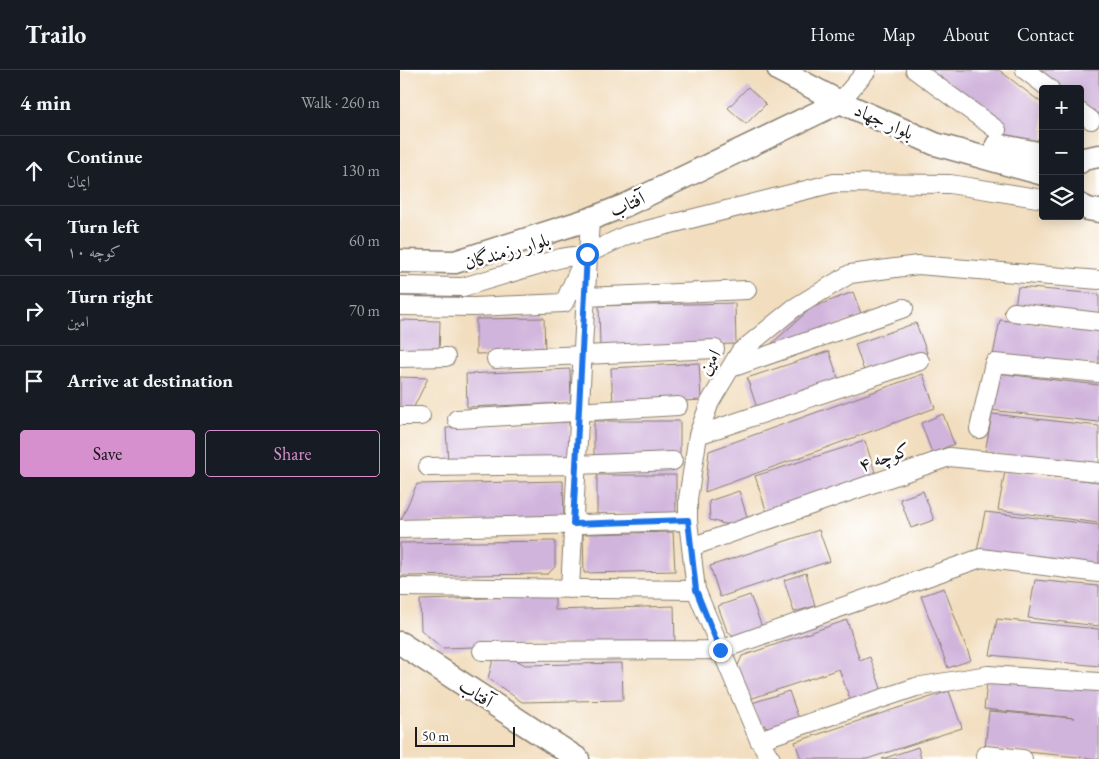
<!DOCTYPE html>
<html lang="en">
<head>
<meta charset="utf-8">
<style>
  body { margin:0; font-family:"EB Garamond",Amiri,serif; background:#242831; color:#f1f3f6 }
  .controls { position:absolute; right:15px; top:15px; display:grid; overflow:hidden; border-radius:5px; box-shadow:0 2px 12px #0003 }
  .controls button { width:45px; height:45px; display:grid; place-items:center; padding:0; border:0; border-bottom:1px solid #363941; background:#171b24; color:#f1f3f6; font:25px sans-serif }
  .scale { position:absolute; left:15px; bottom:12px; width:100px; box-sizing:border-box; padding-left:5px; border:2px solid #1c1c1c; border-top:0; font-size:14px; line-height:18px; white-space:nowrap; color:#1c1c1c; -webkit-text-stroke:4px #fff; paint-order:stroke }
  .stop { position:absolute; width:15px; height:15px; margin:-11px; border:4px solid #1a73e8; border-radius:50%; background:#fff }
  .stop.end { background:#1a73e8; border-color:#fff; box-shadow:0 1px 5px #0008 }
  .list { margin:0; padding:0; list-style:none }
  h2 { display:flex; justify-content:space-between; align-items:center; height:65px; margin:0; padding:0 20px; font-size:21px }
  h2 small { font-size:16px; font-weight:400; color:#9ea1a6 }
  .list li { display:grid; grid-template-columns:32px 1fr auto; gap:15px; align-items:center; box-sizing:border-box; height:70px; padding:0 20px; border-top:1px solid #363941 }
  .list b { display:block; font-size:19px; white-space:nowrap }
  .list p { margin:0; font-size:16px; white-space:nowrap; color:#9ea1a6 }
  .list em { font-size:16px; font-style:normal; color:#9ea1a6 }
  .actions { display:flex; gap:10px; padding:15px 20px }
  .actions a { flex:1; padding:11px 0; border:1px solid #d690ce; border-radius:5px; text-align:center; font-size:18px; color:#d690ce }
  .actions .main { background:#d690ce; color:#111 }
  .icon { flex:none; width:28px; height:28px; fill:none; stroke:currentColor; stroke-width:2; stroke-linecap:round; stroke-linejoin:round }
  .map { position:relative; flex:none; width:699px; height:689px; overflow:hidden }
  header { display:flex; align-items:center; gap:30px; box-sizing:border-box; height:70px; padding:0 25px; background:#171b24; border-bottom:1px solid #363941 }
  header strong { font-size:24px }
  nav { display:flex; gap:28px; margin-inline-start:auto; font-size:18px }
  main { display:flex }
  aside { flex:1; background:#171b24 }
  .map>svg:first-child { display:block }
  .building { fill:#d0b4dc }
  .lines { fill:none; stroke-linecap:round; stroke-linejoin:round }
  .minor-casing { stroke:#877d6e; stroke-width:20 }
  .major-casing { stroke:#877d6e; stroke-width:25 }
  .minor { stroke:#fff; stroke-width:18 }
  .major { stroke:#fff; stroke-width:22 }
  .route { stroke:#1a73e8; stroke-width:6 }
  .labels { text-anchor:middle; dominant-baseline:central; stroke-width:5; stroke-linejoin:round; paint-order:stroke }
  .street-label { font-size:19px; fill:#1c1c1c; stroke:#fff }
</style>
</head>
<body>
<header>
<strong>Trailo</strong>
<nav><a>Home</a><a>Map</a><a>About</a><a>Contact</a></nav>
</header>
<main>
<aside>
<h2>4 min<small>Walk · 260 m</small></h2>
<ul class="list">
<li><svg class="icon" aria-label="ahead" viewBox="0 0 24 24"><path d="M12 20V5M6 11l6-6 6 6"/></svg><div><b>Continue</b><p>ایمان</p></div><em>130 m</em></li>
<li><svg class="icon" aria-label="left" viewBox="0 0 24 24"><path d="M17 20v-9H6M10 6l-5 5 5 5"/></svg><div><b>Turn left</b><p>کوچه ۱۰</p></div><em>60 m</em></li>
<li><svg class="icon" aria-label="right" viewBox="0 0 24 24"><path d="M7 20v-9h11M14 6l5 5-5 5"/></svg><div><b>Turn right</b><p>امین</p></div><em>70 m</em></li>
<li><svg class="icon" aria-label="arrive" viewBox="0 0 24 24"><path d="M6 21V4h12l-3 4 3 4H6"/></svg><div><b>Arrive at destination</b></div></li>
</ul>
<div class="actions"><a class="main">Save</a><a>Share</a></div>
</aside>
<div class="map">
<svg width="699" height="689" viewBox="0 0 699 689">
  <rect width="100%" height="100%" fill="#fff"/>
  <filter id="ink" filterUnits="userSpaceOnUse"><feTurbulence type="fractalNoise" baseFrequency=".02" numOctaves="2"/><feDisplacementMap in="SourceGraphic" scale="10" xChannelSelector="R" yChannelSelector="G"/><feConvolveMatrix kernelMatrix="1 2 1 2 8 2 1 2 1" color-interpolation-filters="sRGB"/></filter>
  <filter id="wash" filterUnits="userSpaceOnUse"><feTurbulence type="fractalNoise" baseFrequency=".0096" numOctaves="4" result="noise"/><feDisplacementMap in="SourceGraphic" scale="20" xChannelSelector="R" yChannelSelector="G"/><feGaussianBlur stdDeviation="1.12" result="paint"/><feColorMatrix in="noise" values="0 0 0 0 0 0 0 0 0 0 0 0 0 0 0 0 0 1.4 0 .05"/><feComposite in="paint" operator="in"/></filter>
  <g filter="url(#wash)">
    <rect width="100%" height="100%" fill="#f2debf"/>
    <g id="blocks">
      <!-- building -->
      <path class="building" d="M518 0H599L643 34V71L638 69 633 74 609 71Z
        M635 0H699V47L680 33V19H661Z
        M348 17 366 34 346 54 328 38Z
        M618 217 699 224V249L614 242Z
        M453 222 462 246 357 287 411 238Z
        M335 233 336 274 200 277 199 236Z
        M144 248 145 282 76 284V249Z
        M0 250 40 251 39 285 0 284Z
        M600 250 699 261V295L593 285Z
        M516 253 527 283 465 304 455 274Z
        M429 281 440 314 358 341 347 308Z
        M299 293 301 330 213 335 211 298Z
        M170 299 171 333 67 337 66 304Z
        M596 303 699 315V352L590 340Z
        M523 304 535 338 305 422 309 381Z
        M0 307 28 308 12 341H0Z
        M543 344 554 374 532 383 521 353Z
        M592 344 699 356V395L585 382Z
        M194 351H280V388H194Z
        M169 352 171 388 48 394 46 358Z
        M465 371 477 408 367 443 355 406Z
        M605 401 699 412V453L598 440Z
        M197 405H276V444H197Z
        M163 411 164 451 0 452 17 414Z
        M339 421 349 453 336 457 310 450 309 431Z
        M523 421 534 450 511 458 500 429Z
        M585 442 699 455V495L577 481Z
        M419 460 430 491 320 527 310 496Z
        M273 462 275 501 184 503 183 464Z
        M155 471V497L148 504 0 506V473Z
        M406 503 415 536 394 542 384 510Z
        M635 510 699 516V556L628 548Z
        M544 518 571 590 548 598 521 526Z
        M350 525 362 557 336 567 327 561 318 536Z
        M155 526V540L274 536 275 571 42 578 21 560 20 530Z
        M597 549 699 559V596L590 585Z
        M447 550 460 591 470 587 483 624 452 635 439 599 347 630 336 600 342 586Z
        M114 589 125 595 222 593 223 630 122 632 88 608 93 590Z
        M588 605 699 616V689L585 678 589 641 675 648 584 639Z
        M389 621 400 652 376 660 360 654 352 633Z
        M549 621 562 658 467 689H401L395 672Z
        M518 677 521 689H482Z"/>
    </g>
  </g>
  <g filter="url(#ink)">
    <use href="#blocks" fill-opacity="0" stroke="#877d6e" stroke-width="1"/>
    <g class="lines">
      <!-- minor casing -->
      <g class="minor-casing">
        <path id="minor" d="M515 0 597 60
          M625 0 650 19
          M440 32 467 0
          M680 42 691 50
          M0 216 63 217 161 188 187 184 227 165 434 113 550 114 643 129
          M185 227 347 220
          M0 236 74 237 164 233 182 193
          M614 242 699 252
          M0 288 46 287
          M96 289 315 279
          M331 298 504 238
          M0 346H21
          M57 349 278 336
          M579 359 594 293 699 303
          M298 365 520 291
          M28 397 176 395 273 391
          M0 459 288 451
          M291 477 549 387 699 402
          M0 517 296 520
          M170 519 190 149
          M82 581 320 580 581 488 699 503
          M359 670 516 617 588 605 699 612
          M585 685 623 689
          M371 689 359 670 296 520 288 451V429L298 365 310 332 340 282 394 238 450 204 518 195 699 210"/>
      </g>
      <!-- major casing -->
      <g class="major-casing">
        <path id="major" d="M379 0 440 32 535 74 643 104
          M597 75 643 84
          M680 92 683 89 699 86
          M680 135 688 139 699 141
          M0 191 55 192 190 149 226 135 440 32
          M0 573 178 689"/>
      </g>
      <!-- minor -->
      <use href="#minor" class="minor"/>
      <!-- major -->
      <use href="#major" class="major"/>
    </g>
  </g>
  <g class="lines" filter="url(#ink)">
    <!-- route -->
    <path class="route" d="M187 184 173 454 288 450 296 520 320 580"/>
  </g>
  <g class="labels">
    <!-- street labels -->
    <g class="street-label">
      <text transform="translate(484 51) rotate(24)">بلوار جهاد</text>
      <text transform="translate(227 134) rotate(-24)">آفتاب</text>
      <text transform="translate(107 181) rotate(-16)">بلوار رزمندگان</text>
      <text transform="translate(309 292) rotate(-59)">امین</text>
      <text transform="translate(484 387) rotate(-19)">کوچه ۴</text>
      <text transform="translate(76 623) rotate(33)">آفتاب</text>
    </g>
  </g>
</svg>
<div class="controls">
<button>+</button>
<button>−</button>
<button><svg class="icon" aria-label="layers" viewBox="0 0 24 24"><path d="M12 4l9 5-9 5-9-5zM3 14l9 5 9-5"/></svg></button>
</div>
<div class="scale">50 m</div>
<div class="stop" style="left:187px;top:184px"></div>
<div class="stop end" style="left:320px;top:580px"></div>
</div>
</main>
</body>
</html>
